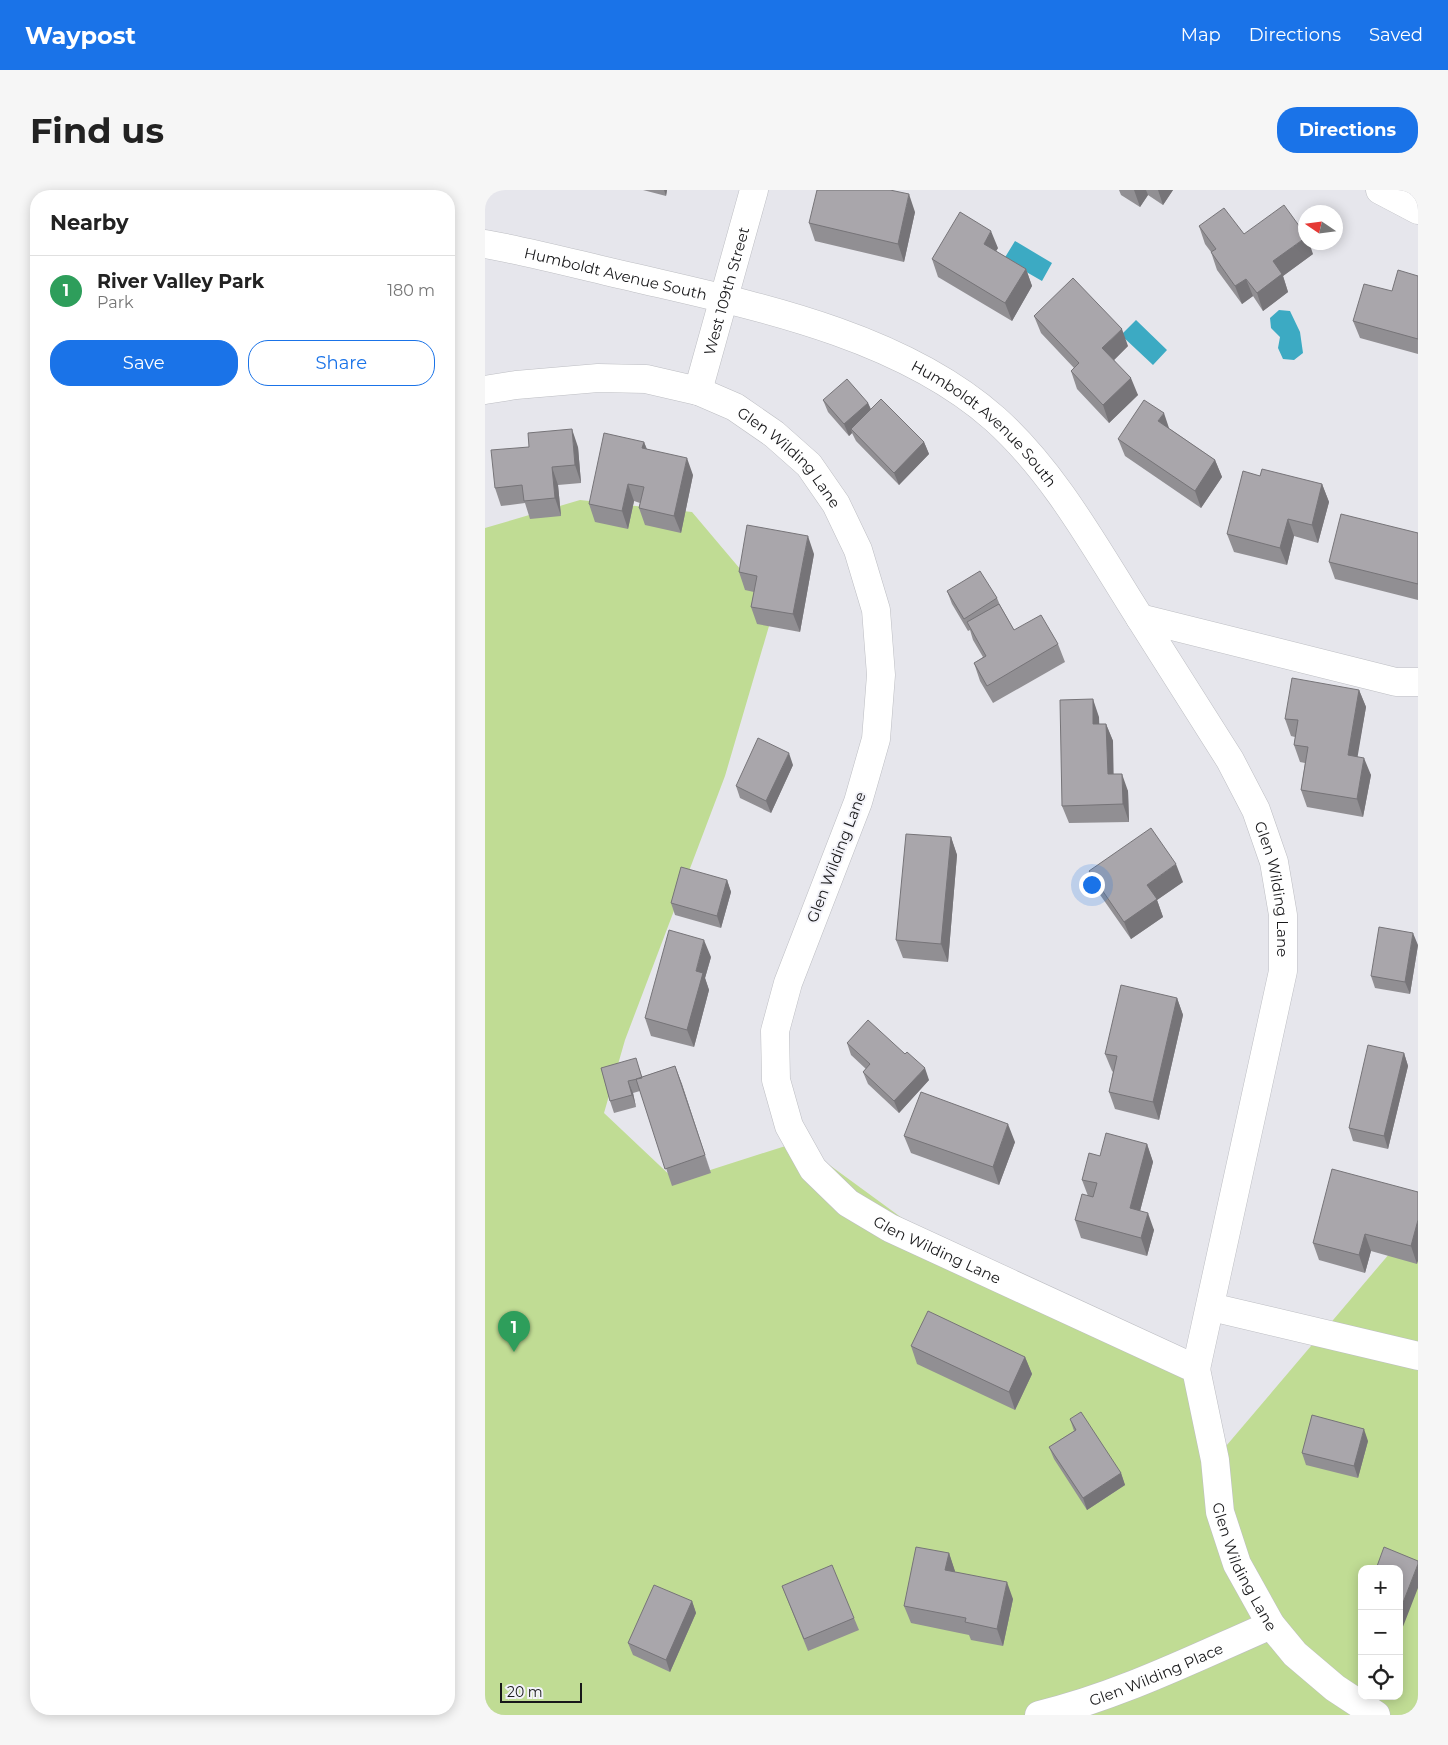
<!DOCTYPE html>
<html lang="en">
<head>
<meta charset="utf-8">
<style>
  body { margin:0; font-family:Montserrat,sans-serif; background:#f6f6f6; color:#222 }
  .controls { position:absolute; right:15px; bottom:15px; display:grid; overflow:hidden; border-radius:10px; box-shadow:0 2px 12px #0003 }
  .controls button { width:45px; height:45px; display:grid; place-items:center; padding:0; border:0; border-bottom:1px solid #e0e0e0; background:#fff; color:#222; font:25px sans-serif }
  .compass { position:absolute; left:813px; top:15px; width:45px; height:45px; border-radius:50%; background:#fff; box-shadow:0 2px 12px #0003; rotate:283deg }
  .scale { position:absolute; left:15px; bottom:12px; width:82px; box-sizing:border-box; padding-left:5px; border:2px solid #18181a; border-top:0; font-size:14px; line-height:18px; white-space:nowrap; color:#18181a; -webkit-text-stroke:4px #f3f3f9; paint-order:stroke }
  .you { position:absolute; left:606px; top:694px; width:18px; height:18px; margin:-12px; border:4px solid #fff; border-radius:50%; background:#1a73e8; box-shadow:0 0 0 8px #1a73e833 }
  .badge { display:grid; place-items:center; width:32px; height:32px; border-radius:50%; background:#1a73e8; color:#fff; font-size:16px; font-weight:700 }
  .pin { position:absolute; translate:-50% -41px; filter:drop-shadow(0 1px 2px #0008) }
  .pin::after { content:''; position:absolute; top:26px; width:18px; height:15px; background:inherit; clip-path:polygon(0 0,100% 0,50% 100%) }
  .list { margin:0; padding:0; list-style:none }
  h2 { display:flex; justify-content:space-between; align-items:center; height:65px; margin:0; padding:0 20px; font-size:21px }
  h2 small { font-size:16px; font-weight:400; color:#767676 }
  .list li { display:grid; grid-template-columns:32px 1fr auto; gap:15px; align-items:center; box-sizing:border-box; height:70px; padding:0 20px; border-top:1px solid #e0e0e0 }
  .list b { display:block; font-size:19px; white-space:nowrap }
  .list p { margin:0; font-size:16px; white-space:nowrap; color:#767676 }
  .list em { font-size:16px; font-style:normal; color:#767676 }
  .actions { display:flex; gap:10px; padding:15px 20px }
  .actions a { flex:1; padding:11px 0; border:1px solid #1a73e8; border-radius:20px; text-align:center; font-size:18px; color:#1a73e8 }
  .actions .main { background:#1a73e8; color:#fff }
  .icon { flex:none; width:28px; height:28px; fill:none; stroke:currentColor; stroke-width:2; stroke-linecap:round; stroke-linejoin:round }
  .map { position:relative; flex:none; width:933px; height:1525px; overflow:hidden; border-radius:20px }
  header { display:flex; align-items:center; gap:30px; box-sizing:border-box; height:70px; padding:0 25px; background:#1a73e8; color:#fff }
  header strong { font-size:24px }
  nav { display:flex; gap:28px; margin-inline-start:auto; font-size:18px }
  .intro { display:flex; align-items:center; justify-content:space-between; box-sizing:border-box; height:120px; padding:0 30px }
  h1 { margin:0; font-size:35px }
  .button { padding:12px 22px; border-radius:20px; background:#1a73e8; color:#fff; font-size:18px; font-weight:700 }
  main { display:flex; gap:30px; padding:0 30px }
  aside { flex:1; background:#fff; border-radius:20px; box-shadow:0 2px 12px #0003 }
  .map>svg:first-child { display:block }
  .green { fill:#c0dc94; fill-rule:evenodd }
  .water { fill:#3caac3 }
  .lines { fill:none; stroke-linecap:round; stroke-linejoin:round }
  .minor-casing { stroke:#bdbec3; stroke-width:29 }
  .minor { stroke:#fff; stroke-width:28 }
  .wall { fill:#918f93 }
  .shaded-wall { fill:#767478 }
  .building { fill:#a9a6ab; stroke:#767478 }
  .labels { text-anchor:middle; dominant-baseline:central; stroke-width:4; stroke-linejoin:round; paint-order:stroke }
  .street-label { font-size:15px; fill:#18181a; stroke:#f3f3f9 }
</style>
</head>
<body>
<header>
<strong>Waypost</strong>
<nav><a>Map</a><a>Directions</a><a>Saved</a></nav>
</header>
<div class="intro"><h1>Find us</h1><a class="button">Directions</a></div>
<main>
<aside>
<h2>Nearby<small></small></h2>
<ul class="list">
<li><span class="badge" style="background:#2e9e5b">1</span><div><b>River Valley Park</b><p>Park</p></div><em>180 m</em></li>
</ul>
<div class="actions"><a class="main">Save</a><a>Share</a></div>
</aside>
<div class="map">
<svg width="933" height="1525" viewBox="0 0 933 1525">
  <rect width="100%" height="100%" fill="#e6e6ec"/>
  <!-- green -->
  <path class="green" d="M95 310 207 322 289 419 240 586 140 850 119 923 191 991 313 952 473 1069 711 1179 730 1269 933 1030V1525H0V338ZM877 1379H914V1506H877Z"/>
  <!-- water -->
  <path class="water" d="M530 51 567 73 557 91 519 69Z
    M794 120 805 121 815 142 818 163 809 170 798 169 793 158 795 147 786 138 785 128Z
    M651 130 682 160 668 175 636 145Z"/>
  <g class="lines">
    <!-- minor casing -->
    <g class="minor-casing">
      <g id="minor">
        <path d="M895 0 933 20"/>
        <path id="s1" d="M0 54C51 63 101 77 151 88 271 116 415 145 510 229 571 284 611 359 655 428L911 492H933"/>
        <path id="s2" d="M0 200 31 195 113 188 161 189 213 201 250 217 289 244 324 275 351 314 373 360 391 420 396 485 391 549 373 612 303 793 290 841 291 890 304 936 328 979 363 1013 405 1038 711 1179 730 1270 735 1322 752 1374 786 1435 810 1464 850 1498 891 1525"/>
        <path id="s3" d="M213 201 269 0"/>
        <path id="s4" d="M655 428 745 570 771 620 789 672 798 725V781L711 1179"/>
        <path d="M726 1117 933 1166"/>
        <path id="s5" d="M554 1525C634 1506 710 1468 786 1435"/>
      </g>
    </g>
    <!-- minor -->
    <use href="#minor" class="minor"/>
  </g>
  <!-- wall -->
  <path class="wall" d="M158 0H182L181 6Z
    M634 0H688L678 15 663 5 655 17 636 5Z
    M430 22 419 72 330 51 324 33Z
    M714 36 828 64 798 86 803 102 778 121 768 106 757 114 732 80 726 62 720 54Z
    M513 58 511 61 541 79 547 96 527 131 453 87 447 69Z
    M933 86V164L875 148 868 131 907 101Z
    M549 126 643 156 629 170 653 205 624 233 592 199 586 181 589 178 556 143Z
    M338 210 383 213 386 219 439 252 444 264 414 295 371 251 367 243 364 246 343 222Z
    M685 239 730 270 737 287 716 318 640 266 633 249Z
    M159 252 162 259 208 285 196 343 160 335 154 318 155 313 149 311 143 339 110 332 104 314Z
    M93 257 96 293 73 295 76 326 45 329 40 313 16 316 10 298Z
    M775 286 837 294 844 312 833 353 809 346 802 375 749 362 742 344Z
    M933 343V410L850 389 844 372Z
    M329 364 315 442 272 434 266 417 269 402 260 400 254 382Z
    M462 401 512 408 515 415 529 440 573 454 580 472 508 513 495 491 489 473 498 467 488 450 485 440 483 441 467 414Z
    M874 500 881 517 872 566 886 585 878 627 822 617 816 600 820 573 815 572 809 555 810 547 806 546 800 529Z
    M614 527V534H621L628 551V584L643 601 644 632 584 633 577 616Z
    M308 575 286 623 255 608 251 596Z
    M466 647 472 665 463 772 418 768 411 750Z
    M604 681 698 692 672 710 678 727 646 749 611 699Z
    M242 690 246 702 236 738 190 725 186 713Z
    M933 755 925 804 890 798 886 786Z
    M226 767 220 788 224 800 209 857 166 846 160 828Z
    M692 808 698 825 674 930 630 919 624 902 628 882 627 881 620 864Z
    M362 853 444 890 414 923 383 894 378 882 381 879 366 865Z
    M919 863 923 876 903 959 868 951 864 938Z
    M190 876 226 983 187 996 155 901 148 903 151 917 129 923 125 911 116 878 155 880 157 887Z
    M419 946 530 952 514 995 426 963Z
    M662 954 668 972 655 1021 669 1040 662 1066 596 1048 590 1030 603 1006 597 990 615 966Z
    M933 1002 932 1074 886 1061 880 1083 834 1070 828 1053Z
    M426 1156 540 1167 547 1184 530 1220 432 1174Z
    M585 1229 636 1283 640 1295 602 1320 569 1269 564 1257 589 1241Z
    M883 1251 873 1288 821 1275 817 1263Z
    M464 1363 470 1382 528 1409 518 1456 486 1450 484 1445 426 1433 419 1416Z
    M297 1396 369 1428 374 1440 323 1461Z
    M207 1411 211 1423 185 1482 148 1465 143 1453Z
    M877 1416V1431L874 1423Z"/>
  <!-- shaded-wall -->
  <path class="shaded-wall" d="M179 0H182L181 6Z
    M649 0H661L663 5 655 17Z
    M673 0H688L678 15Z
    M424 4 430 22 419 72 413 54Z
    M506 41 513 58 505 71 499 54Z
    M820 48V52H824L828 64 798 86 803 102 778 121 772 103 788 71Z
    M541 79 547 96 527 131 520 113Z
    M761 89 768 106 757 114 750 96Z
    M637 139 643 156 624 175 617 158Z
    M646 188 653 205 624 233 618 215Z
    M383 213 388 225 366 239 367 243 364 246 359 234Z
    M679 223 685 241 673 231Z
    M87 239 93 257 96 293 90 275Z
    M159 252 165 269 157 258Z
    M439 252 444 264 414 295 409 283Z
    M202 268 208 285 196 343 189 326Z
    M730 270 737 287 716 318 710 301Z
    M67 277 73 295 76 326 70 308Z
    M143 294 149 311 143 339 137 321Z
    M837 294 844 312 833 353 827 335Z
    M803 329 809 346 802 375 795 358Z
    M323 346 329 364 315 442 308 424Z
    M874 500 881 517 870 582 863 565Z
    M608 509 614 527 615 552 608 534Z
    M621 534 628 551 629 602 623 584Z
    M304 563 308 575 286 623 281 611Z
    M879 568 886 585 878 627 872 609Z
    M637 584 643 601 644 632 638 614Z
    M466 647 472 665 463 772 456 754Z
    M691 674 698 692 672 710 678 727 646 749 639 732 662 695Z
    M242 690 246 702 236 738 232 726Z
    M928 743 933 755 925 804 920 792Z
    M219 750 226 767 220 788 224 800 209 857 202 840 211 781Z
    M692 808 698 825 674 930 668 912Z
    M919 863 923 876 903 959 899 946Z
    M190 876 197 894 226 983 220 965Z
    M440 878 444 890 414 923 409 911Z
    M143 891 148 903 151 917 147 905Z
    M523 934 530 952 514 995 508 977Z
    M662 954 668 972 651 1036 645 1018Z
    M663 1023 669 1040 662 1066 656 1048Z
    M933 1030V1071L932 1074 926 1056Z
    M880 1044 886 1061 880 1083 874 1065Z
    M540 1167 547 1184 530 1220 524 1202Z
    M879 1239 883 1251 873 1288 869 1276Z
    M636 1283 640 1295 602 1320 598 1308Z
    M464 1363 470 1381 467 1397 460 1380Z
    M933 1374V1398L914 1447V1423Z
    M522 1392 528 1409 518 1456 512 1439Z
    M207 1411 211 1423 185 1482 181 1470Z"/>
  <!-- building -->
  <path class="building" d="M332 0H405L424 4 413 54 324 33Z
    M799 15 820 44V48L788 71 797 84 772 103 761 89 750 96 726 62 731 59 714 36 739 18 759 44Z
    M475 22 506 41 499 54 541 79 520 113 447 69Z
    M913 80 933 86V149L868 131 879 94 907 101Z
    M588 88 637 139 617 158 646 188 618 215 586 181 594 173 549 126Z
    M362 189 383 213 359 234 338 210Z
    M396 209 439 252 409 283 366 239Z
    M659 210 679 223 673 231 730 270 710 301 633 249Z
    M87 239 90 275 67 277 70 308 39 311 37 295 10 298 6 260 44 257 43 243Z
    M119 243 159 252 157 258 202 268 189 326 154 318 159 297 143 294 137 321 104 314Z
    M777 279 837 294 827 335 803 329 795 358 742 344 758 281 775 286Z
    M856 324 933 343V394L844 372Z
    M262 335 323 346 308 424 266 417 272 386 254 382Z
    M495 381 512 408 479 429 462 401Z
    M514 414 529 440 556 425 573 454 502 496 489 473 501 466 482 432Z
    M807 488 874 500 863 565 879 568 872 609 816 600 823 557 809 555 813 530 800 529Z
    M608 509V534H621L623 584H637L638 614 577 616 575 510Z
    M273 548 304 563 281 611 251 596Z
    M666 638 691 674 662 695 672 709 639 732 604 681Z
    M421 644 466 647 456 754 411 750Z
    M196 677 242 690 232 726 186 713Z
    M894 737 928 743 920 792 886 786Z
    M184 740 219 750 211 781 218 783 202 840 160 828Z
    M636 795 692 808 668 912 624 902 632 866 620 864Z
    M383 830 420 864 422 862 440 878 409 911 378 882 385 874 362 853Z
    M883 855 919 863 899 946 864 938Z
    M151 868 157 888 143 891 147 905 125 911 116 878Z
    M190 876 220 965 180 979 151 889Z
    M436 902 523 934 508 977 419 946Z
    M621 943 662 954 645 1018 663 1023 656 1048 590 1030 597 1004 608 1007 612 993 597 990 604 963 615 966Z
    M847 979 933 1002V1030L926 1056 880 1044 874 1065 828 1053Z
    M443 1121 540 1167 524 1202 426 1156Z
    M596 1222 636 1283 598 1308 564 1257 591 1240 585 1229Z
    M827 1225 879 1239 869 1276 817 1263Z
    M431 1357 464 1363 460 1380 522 1392 512 1439 480 1432 481 1428 419 1416Z
    M899 1357 933 1371V1374L914 1423V1379H891Z
    M347 1375 369 1428 319 1449 297 1396Z
    M169 1395 207 1411 181 1470 143 1453Z
    M877 1416V1424L874 1423Z"/>
  <g class="labels">
    <!-- street labels -->
    <g class="street-label">
      <text stroke="none"><textPath href="#s1" startOffset="134">Humboldt Avenue South</textPath></text>
      <text stroke="none"><textPath href="#s3" startOffset="104">West 109th Street</textPath></text>
      <text stroke="none"><textPath href="#s1" startOffset="539">Humboldt Avenue South</textPath></text>
      <text stroke="none"><textPath href="#s2" startOffset="330">Glen Wilding Lane</textPath></text>
      <text transform="translate(351 667) rotate(-69)">Glen Wilding Lane</text>
      <text stroke="none"><textPath href="#s4" startOffset="306">Glen Wilding Lane</textPath></text>
      <text stroke="none"><textPath href="#s2" startOffset="1245">Glen Wilding Lane</textPath></text>
      <text stroke="none"><textPath href="#s2" startOffset="1735">Glen Wilding Lane</textPath></text>
      <text stroke="none"><textPath href="#s5" startOffset="124">Glen Wilding Place</textPath></text>
    </g>
  </g>
</svg>
<div class="controls">
<button>+</button>
<button>−</button>
<button><svg class="icon" aria-label="locate" viewBox="0 0 24 24"><circle cx="12" cy="12" r="6"/><path d="M12 2v4M12 18v4M2 12h4M18 12h4"/></svg></button>
</div>
<svg class="compass" viewBox="-18 -18 36 36"><path d="M0-13l5 13h-10z" fill="#e53935"/><path d="M0 13l5-13h-10z" fill="#767676"/></svg>
<div class="scale">20 m</div>
<div class="you"></div>
<div class="pin badge" style="left:29px;top:1162px;background:#2e9e5b">1</div>
</div>
</main>
</body>
</html>
